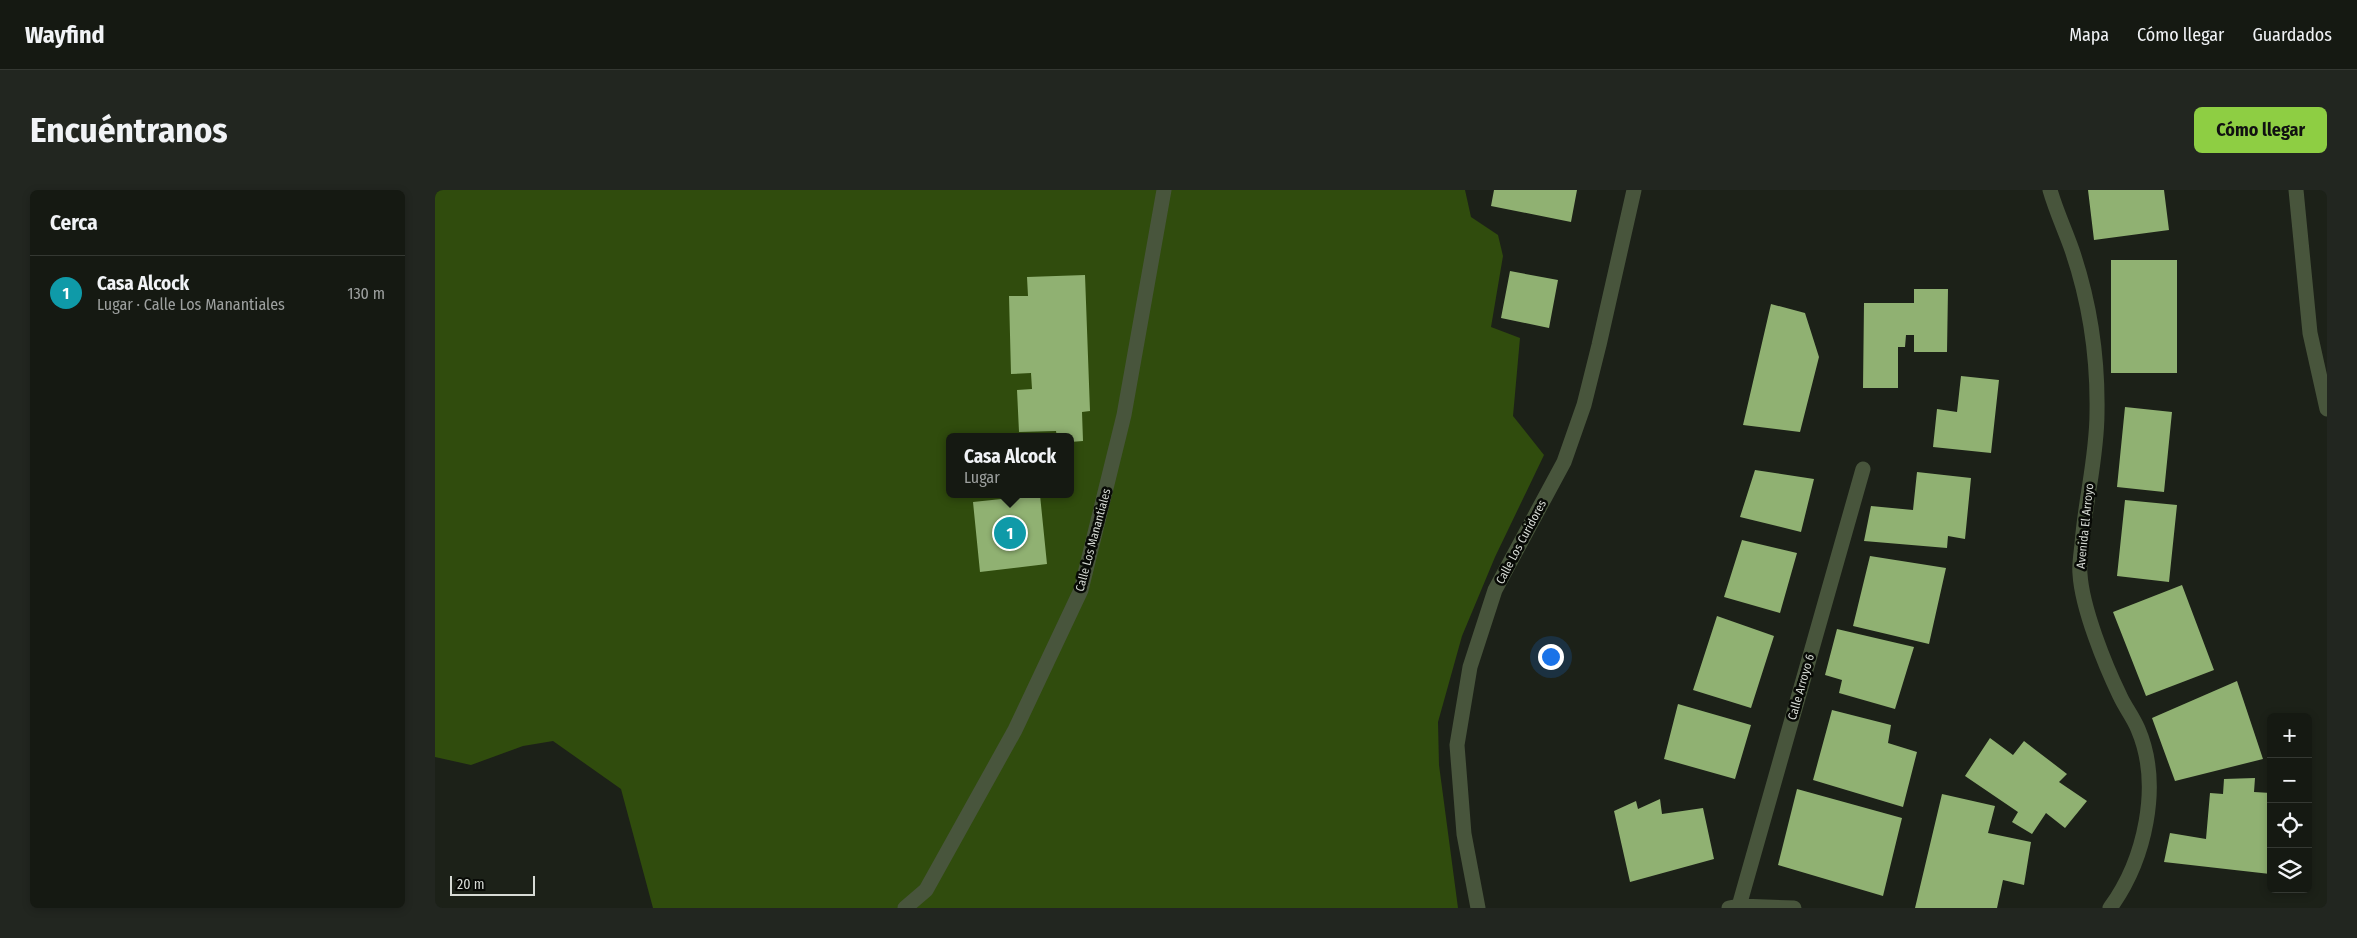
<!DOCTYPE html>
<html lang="es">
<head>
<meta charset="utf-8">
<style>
  body { margin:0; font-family:"Fira Sans Condensed",sans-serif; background:#222620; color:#f1f3f6 }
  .controls { position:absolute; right:15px; bottom:15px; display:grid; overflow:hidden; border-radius:8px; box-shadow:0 2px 8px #0003 }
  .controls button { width:45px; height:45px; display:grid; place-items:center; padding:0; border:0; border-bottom:1px solid #343832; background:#151912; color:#f1f3f6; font:25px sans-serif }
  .scale { position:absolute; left:15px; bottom:12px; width:85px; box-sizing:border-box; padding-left:5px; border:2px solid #d7dbd5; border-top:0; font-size:14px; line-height:18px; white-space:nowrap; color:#d7dbd5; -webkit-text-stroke:4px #080a06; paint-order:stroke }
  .you { position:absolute; left:1115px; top:466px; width:18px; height:18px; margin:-12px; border:4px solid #fff; border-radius:50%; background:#1a73e8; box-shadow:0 0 0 8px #1a73e833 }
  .badge { display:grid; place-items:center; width:32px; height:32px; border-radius:50%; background:#8ece43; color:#fff; font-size:16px; font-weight:700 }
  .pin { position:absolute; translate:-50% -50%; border:2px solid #fff; box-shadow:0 1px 5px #0006 }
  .popup { position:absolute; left:511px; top:243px; width:128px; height:65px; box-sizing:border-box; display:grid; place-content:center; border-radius:8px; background:#151912; filter:drop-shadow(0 1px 4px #0005); font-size:16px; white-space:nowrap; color:#9da09f }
  .popup b { font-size:19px; color:#f1f3f6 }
  .popup::after { content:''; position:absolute; left:50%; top:100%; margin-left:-10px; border:10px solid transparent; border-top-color:#151912 }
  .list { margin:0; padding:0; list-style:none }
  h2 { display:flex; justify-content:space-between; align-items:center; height:65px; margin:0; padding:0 20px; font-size:21px }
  h2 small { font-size:16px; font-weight:400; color:#9da09f }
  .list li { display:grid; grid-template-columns:32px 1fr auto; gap:15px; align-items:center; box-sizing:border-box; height:75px; padding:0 20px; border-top:1px solid #343832 }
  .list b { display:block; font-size:19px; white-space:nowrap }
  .list p { margin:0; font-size:16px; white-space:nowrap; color:#9da09f }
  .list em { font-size:16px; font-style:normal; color:#9da09f }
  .icon { flex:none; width:28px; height:28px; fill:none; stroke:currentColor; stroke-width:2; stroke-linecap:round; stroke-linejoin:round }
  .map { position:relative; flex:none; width:1892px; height:718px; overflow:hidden; border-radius:8px }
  header { display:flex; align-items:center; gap:30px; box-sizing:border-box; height:70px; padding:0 25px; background:#151912; border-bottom:1px solid #343832 }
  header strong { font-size:24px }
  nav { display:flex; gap:28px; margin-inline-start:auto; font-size:18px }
  .intro { display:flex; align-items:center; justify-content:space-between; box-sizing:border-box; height:120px; padding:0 30px }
  h1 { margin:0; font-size:35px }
  .button { padding:12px 22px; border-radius:8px; background:#8ece43; color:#111; font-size:18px; font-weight:700 }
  main { display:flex; gap:30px; padding:0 30px }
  aside { flex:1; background:#151912; border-radius:8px; box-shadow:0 2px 8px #0003 }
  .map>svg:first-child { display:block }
  .forest { fill:#304c0d; fill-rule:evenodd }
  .building { fill:#90b172 }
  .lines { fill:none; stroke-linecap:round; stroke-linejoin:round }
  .minor { stroke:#48553c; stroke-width:15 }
  .labels { text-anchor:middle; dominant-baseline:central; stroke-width:5; stroke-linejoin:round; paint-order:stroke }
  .street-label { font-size:12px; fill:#d7dbd5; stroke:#080a06 }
</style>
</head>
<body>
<header>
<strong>Wayfind</strong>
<nav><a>Mapa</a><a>Cómo llegar</a><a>Guardados</a></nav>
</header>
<div class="intro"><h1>Encuéntranos</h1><a class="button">Cómo llegar</a></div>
<main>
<aside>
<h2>Cerca<small></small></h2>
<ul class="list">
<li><span class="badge" style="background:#0f9aa8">1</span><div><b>Casa Alcock</b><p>Lugar · Calle Los Manantiales</p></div><em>130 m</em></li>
</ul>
</aside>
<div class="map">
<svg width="1892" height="718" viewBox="0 0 1892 718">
  <rect width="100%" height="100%" fill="#1c2118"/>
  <!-- forest -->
  <path class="forest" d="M0 0H1030L1036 27 1063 45 1068 66 1056 137 1085 148 1078 226 1109 265 1060 367 1027 446 1003 532 1004 575 1023 718H218L186 599 118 551 88 556 36 575 0 567ZM515 247H635V304H515Z"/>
  <!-- building -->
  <path class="building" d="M1059 0H1142L1136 32 1056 16Z
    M1653 0H1729L1734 40 1659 50Z
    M1676 70H1742V183H1676Z
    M1075 81 1123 90 1114 138 1066 128Z
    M650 85 655 221 647 222 648 251 635 252V247H622L621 241 584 242 582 200 597 199 596 183 576 184 574 106H593L592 87Z
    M1479 99H1513L1512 162H1479V145H1471L1470 157H1463V198H1428L1429 113H1479Z
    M1336 114 1370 123 1384 167 1365 242 1308 235Z
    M1526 186 1564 190 1556 263 1498 257 1502 219 1522 222Z
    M1690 217 1737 222 1729 302 1682 297Z
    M1320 280 1379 289 1366 342 1305 327Z
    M1482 282 1536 288 1530 349 1513 346 1512 358 1429 351 1436 316 1478 320Z
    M605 305 612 374 545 382 538 312Z
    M1690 310 1742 315 1734 392 1682 386Z
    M1307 350 1362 363 1345 423 1289 407Z
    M1435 366 1511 378 1494 454 1418 436Z
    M1747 395 1779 480 1711 506 1678 422Z
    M1282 426 1339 446 1316 518 1258 500Z
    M1402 439 1479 457 1460 519 1404 503 1407 490 1390 485Z
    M1802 491 1828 569 1740 591 1717 528Z
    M1243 514 1316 535 1300 589 1229 569Z
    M1397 520 1456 535 1453 553 1482 562 1468 617 1378 590Z
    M1555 548 1578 565 1589 551 1632 584 1624 592 1652 611 1630 638 1611 623 1597 644 1577 632 1583 622 1530 586Z
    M1820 588 1819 602 1836 603 1835 684 1729 672 1735 643 1771 649 1775 603 1788 604 1789 589Z
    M1362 599 1467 628 1448 706 1343 675Z
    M1507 604 1560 616 1553 643 1596 652 1589 695 1568 690 1562 718H1480Z
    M1225 609 1227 624 1268 618 1279 669 1195 692 1179 621 1201 611 1203 619Z"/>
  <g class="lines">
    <!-- minor -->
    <path class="minor" d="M1615 0C1621 21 1630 40 1637 60 1655 113 1663 168 1662 223 1662 267 1650 311 1647 354 1646 364 1644 375 1645 384 1647 418 1670 475 1685 506 1690 517 1698 527 1703 539 1727 595 1710 670 1675 718
      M1861 0 1875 143 1892 219
      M1304 716 1428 279
      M470 718 491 700 580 540 646 400 689 225 729 0
      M1043 718 1029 644 1022 555 1035 477 1060 400 1129 272 1149 215 1164 155 1199 0
      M1294 718 1304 716 1359 718"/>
  </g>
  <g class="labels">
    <!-- street labels -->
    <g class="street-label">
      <text transform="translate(1650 336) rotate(-84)">Avenida El Arroyo</text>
      <text transform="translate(658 350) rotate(-75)">Calle Los Manantiales</text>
      <text transform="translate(1086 352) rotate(-62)">Calle Los Curidores</text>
      <text transform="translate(1366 497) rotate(-74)">Calle Arroyo 6</text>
    </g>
  </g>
</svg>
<div class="controls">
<button>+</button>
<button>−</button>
<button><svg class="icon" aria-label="locate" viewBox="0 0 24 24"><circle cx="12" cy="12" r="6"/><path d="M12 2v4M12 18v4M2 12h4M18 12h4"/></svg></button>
<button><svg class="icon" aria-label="layers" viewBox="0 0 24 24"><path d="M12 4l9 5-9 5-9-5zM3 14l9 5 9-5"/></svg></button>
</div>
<div class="scale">20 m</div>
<div class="you"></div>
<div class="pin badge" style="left:575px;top:343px;background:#0f9aa8">1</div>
<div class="popup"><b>Casa Alcock</b>Lugar</div>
</div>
</main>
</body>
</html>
